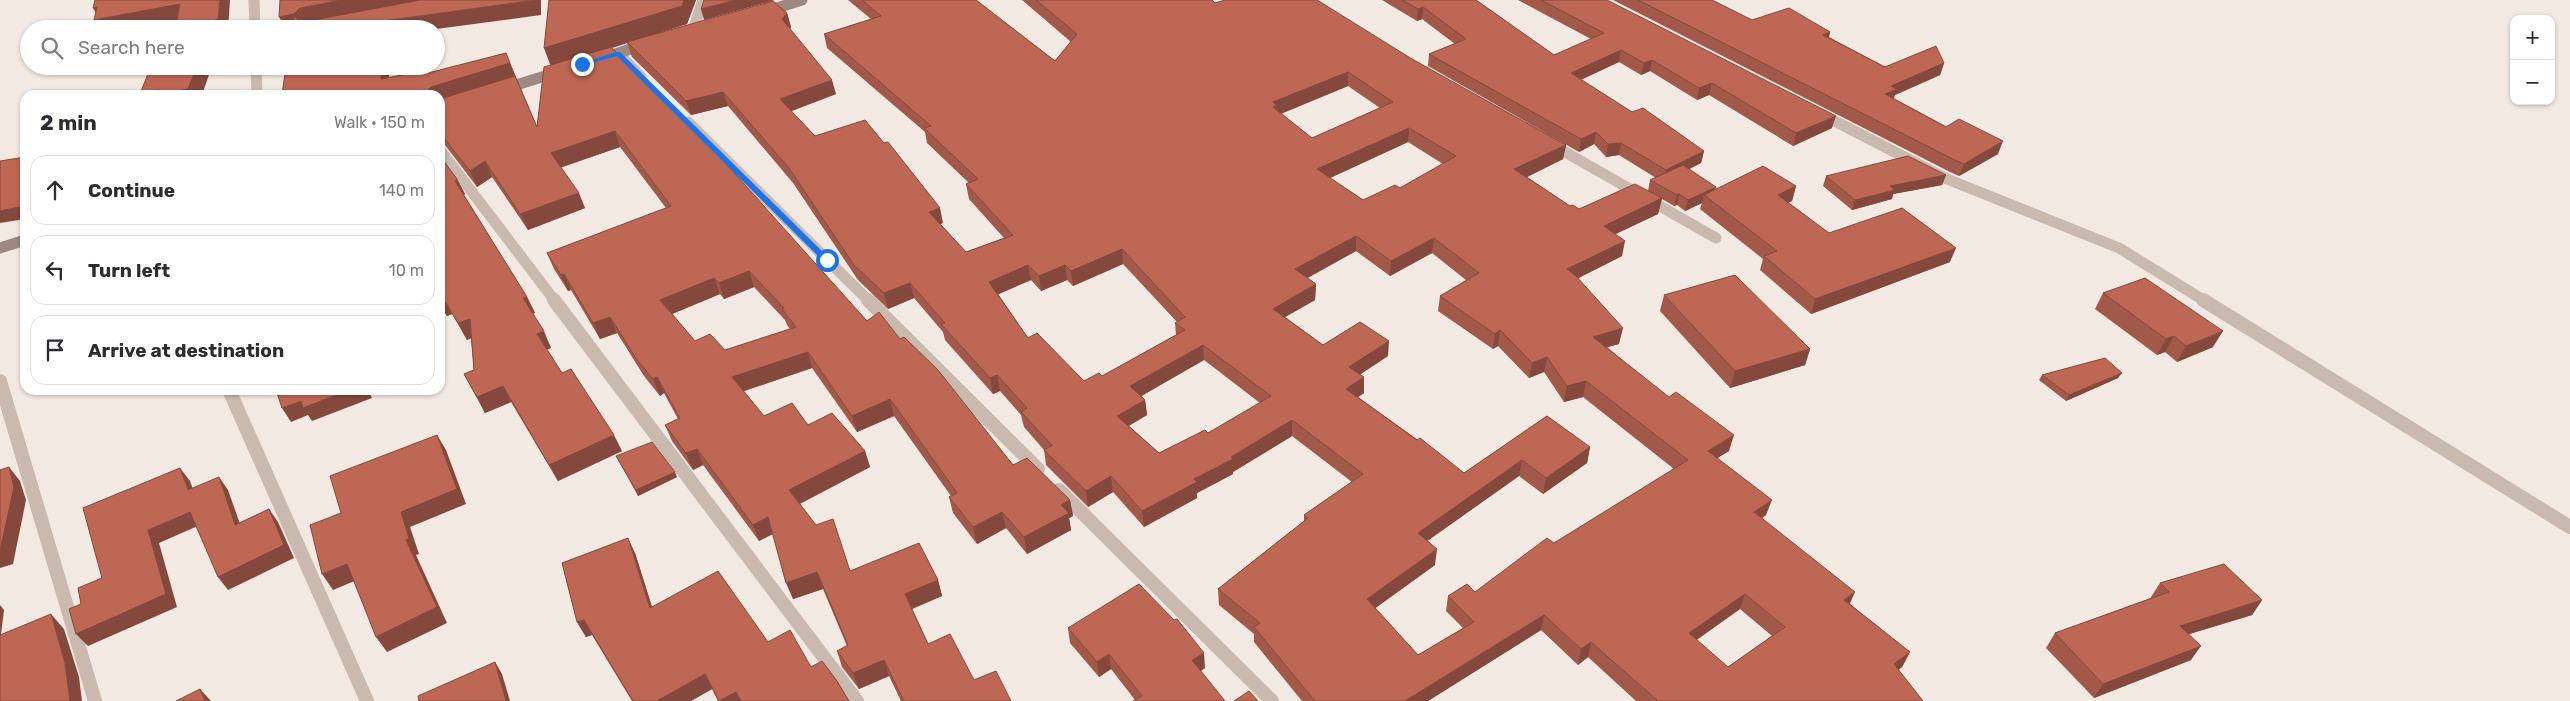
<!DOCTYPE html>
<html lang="en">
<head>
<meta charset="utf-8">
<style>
  body { margin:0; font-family:Rubik,sans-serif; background:#f2f2f3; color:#2b2b33 }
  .controls { position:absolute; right:15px; top:15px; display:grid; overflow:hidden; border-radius:10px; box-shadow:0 1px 4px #0004 }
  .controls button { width:45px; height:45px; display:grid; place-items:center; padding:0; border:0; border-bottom:1px solid #e1e1e2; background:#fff; color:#2b2b33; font:25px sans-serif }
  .stop { position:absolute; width:15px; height:15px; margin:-11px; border:4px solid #1a73e8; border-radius:50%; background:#fff }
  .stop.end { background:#1a73e8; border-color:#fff; box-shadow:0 1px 5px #0008 }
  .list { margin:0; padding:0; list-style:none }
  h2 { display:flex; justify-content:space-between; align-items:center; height:65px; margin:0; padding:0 20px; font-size:21px }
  h2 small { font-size:16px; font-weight:400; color:#7c7c81 }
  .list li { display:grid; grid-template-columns:32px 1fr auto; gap:15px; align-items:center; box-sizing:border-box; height:70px; margin:0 10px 10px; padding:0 10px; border:1px solid #e1e1e2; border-radius:15px }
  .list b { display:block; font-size:19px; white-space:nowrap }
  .list em { font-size:16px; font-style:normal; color:#7c7c81 }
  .icon { flex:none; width:28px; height:28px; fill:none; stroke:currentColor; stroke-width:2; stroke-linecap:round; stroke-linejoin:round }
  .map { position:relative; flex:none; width:2570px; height:701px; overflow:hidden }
  .search { position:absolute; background:#fff; box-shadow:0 1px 4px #0004; left:20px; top:20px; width:425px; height:55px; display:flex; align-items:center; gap:12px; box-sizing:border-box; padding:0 18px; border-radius:28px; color:#7c7c81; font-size:19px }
  .panel { position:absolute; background:#fff; box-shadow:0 1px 4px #0004; left:20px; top:90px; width:425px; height:305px; border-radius:15px }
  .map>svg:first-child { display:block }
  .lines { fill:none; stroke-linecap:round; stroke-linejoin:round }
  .street-far1 { stroke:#cab9af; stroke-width:11 }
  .street { stroke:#cab9af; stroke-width:14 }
  .secondary { stroke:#9e8980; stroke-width:11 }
  .wall { fill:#a35949; fill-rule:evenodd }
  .shaded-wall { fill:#85483c }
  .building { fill:#be6755; stroke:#85483c; fill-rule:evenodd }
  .route { fill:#1a73e8 }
</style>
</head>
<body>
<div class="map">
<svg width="2570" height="701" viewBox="0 0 2570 701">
  <rect width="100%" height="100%" fill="#f2eae2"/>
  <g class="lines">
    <!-- street-far1 -->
    <path class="street-far1" d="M254 0 255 29
      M693 30 703 0
      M618 53 641 77
      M256 66 257 95
      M1821 114 1947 179 2119 248 2205 301
      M688 122 869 301
      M1551 144 1716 238
      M440 150 555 301"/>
    <!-- street -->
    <path class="street" d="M554 300 857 701
      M868 300 1038 469
      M2203 300 2570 527
      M0 381 95 701
      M229 390 367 701
      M1059 490 1272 701"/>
    <!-- secondary -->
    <path class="secondary" d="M764 12 802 0
      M603 58 646 44
      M503 89 558 72
      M0 248 25 240"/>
  </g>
  <!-- wall -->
  <path class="wall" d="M549 0H696L687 24 652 35 787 13 791 27 790 28 836 94 791 111 815 136 943 223 940 224 966 252 1004 238 969 199 966 184 969 183 927 143 925 132 827 48 824 34 871 19 848 0H976L1055 61 1071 42 1022 0H1212L1215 3 1412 59 1566 145 1563 159 1527 177 1570 206 1579 209 1648 191 1650 180 1656 178 1619 155 1606 157 1594 144 1579 152 1428 66 1429 54 1455 44 1422 19 1417 21 1382 0H1476L1554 55 1591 39 1518 0H1607L1832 128 1793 146 1709 95 1697 100 1650 71 1641 75 1619 62 1581 80 1632 112 1704 151 1701 163 1689 169 1715 189 1796 186 1792 201 1788 203 1829 233 1950 262 1811 314 1760 270 1763 259 1700 209 1702 203 1685 211 1677 205 1674 206 1662 199 1658 214 1615 234 1622 256 1578 278 1619 344 1607 347 1729 451 1717 458 1766 515 1762 518 1850 604 1910 652 1902 667 1898 670 1923 701H1636L1588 657 1578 665 1541 630 1428 701H1302L1254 642V634L1219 605 1218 589 1304 521V515L1352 482 1292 436 1233 472V474L1197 493V498L1144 527 1113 492 1088 507 1046 465 1044 450 1024 427 1021 415 1000 391 993 394 945 340 943 332 914 298 888 309 858 280 793 183 728 106 691 115 632 57 627 43 612 48 867 321 900 339 1013 465 1070 500 1073 516 1069 518 1071 530 1027 554 1006 528 977 544 953 513 949 497 951 496 894 416 857 432 812 368 744 391 764 416 808 425 865 451 870 467 800 504 850 571 938 580 942 596 912 609 928 644 974 680 1011 701H901L889 676 859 689 842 667 837 651 847 646 823 589 793 599 773 534 759 541 703 465 693 470 672 441 665 425 678 419 664 393 660 396 644 376 617 333 600 339 571 290 568 291 554 269 547 253 666 208 620 147 561 167 585 208 528 230 492 177 477 187 445 145 440 143V95L286 66H389V78L428 70 429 73 506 53 537 127 551 65ZM1348 86 1380 108 1312 138 1281 114ZM1408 142 1443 164 1400 188 1363 200 1330 178ZM1356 251 1390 276 1432 253 1466 280 1440 296 1438 311 1493 349 1498 346 1529 378 1544 372 1564 402 1583 397 1674 469 1475 592 1448 596 1446 611 1463 628 1418 655 1375 608 1435 565 1427 541 1519 476 1543 494 1587 463 1590 447 1547 416 1464 473 1358 397 1364 393 1360 374 1388 356 1323 345 1285 317 1315 300 1316 284 1307 278ZM1123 264 1177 322 1175 323 1176 335 1102 376 1084 381 1028 338 998 294 1031 280 1041 291 1067 280 1073 286ZM754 287 785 320 787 325 790 329 725 350 695 341 672 314 720 294 724 299ZM1204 360 1260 403 1208 433 1159 453 1129 426 1147 415 1145 400 1141 396ZM1740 609 1772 636 1728 667 1696 640Z
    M1613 0H1712L1752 20 1830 32 1829 37 1885 67 1944 63 1940 75 1895 95 1893 98 1998 154 1959 176 1950 172Z
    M440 156 457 179 465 194 464 195 527 297 535 313 532 314 551 348 547 349 562 373 622 451 558 481 511 402 485 413 464 374 474 370 471 338 467 340 452 314 447 316 440 304Z
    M1946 175 1942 185 1893 194 1892 199 1852 210 1823 186 1826 176Z
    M2103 293 2213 347 2177 362 2165 352 2157 355 2095 309Z
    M1664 295 1810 349 1805 365 1730 388 1660 311Z
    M2042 375 2118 378 2066 401 2039 380Z
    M616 456 677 477 638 496Z
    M635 553 652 607 768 642 811 667 849 701H718L712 689 691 701H632L592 635 586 637 577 622Z
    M2160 583 2262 600 2252 615 2189 634 2191 660 2094 698 2046 648 2055 633 2151 598V597Z
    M1068 628 1205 668 1201 671 1135 700 1111 669 1099 677 1070 643Z"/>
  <!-- shaded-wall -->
  <path class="shaded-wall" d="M220 0H230L228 29H210Z
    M341 0H426L299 29H286L279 17 300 8Z
    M536 0H541V15L436 29H383V21Z
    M684 0H696L687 24 551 67 544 48Z
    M736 0H775L704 20 701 9Z
    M180 4 189 19 141 29H99L94 20 100 19 93 8 97 7Z
    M1423 7 1422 19 1417 21 1418 9Z
    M787 13 791 27 786 33 782 19Z
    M1830 32 1827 44 1823 35Z
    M1621 50 1619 62 1569 85 1571 73Z
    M1652 60 1650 71 1641 75 1644 63Z
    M510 63 516 78 440 101V95H426L428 70 435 85Z
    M1944 63 1940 75 1895 95 1893 101 1885 94 1891 86Z
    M197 66H212L202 95H141L140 94Z
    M381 66H389L388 94 381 79Z
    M1348 72V86L1277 115 1273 122V102Z
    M832 80 836 94 784 114 780 99Z
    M1712 83 1709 95 1697 100 1699 88Z
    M723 92 728 106 691 115 686 101Z
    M1836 116 1832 128 1793 146 1796 133Z
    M1409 128 1408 142 1317 184V169Z
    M615 131 620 147 557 169 551 153Z
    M1596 132 1594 144 1579 152 1581 139Z
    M2003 141 1998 154 1959 176 1964 164Z
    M1621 143 1619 155 1606 157 1608 144Z
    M1566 145 1563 159 1513 184 1514 169Z
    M1704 151 1701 163 1664 182 1666 170Z
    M485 161 492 177 477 187 470 171Z
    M1946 175 1942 185 1893 194 1892 199 1852 210 1855 200 1890 186Z
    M457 179 465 194 462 196 455 181Z
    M1796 186 1792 201 1774 210 1778 195Z
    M1716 187 1713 198 1704 195 1702 203 1685 211 1688 200Z
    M579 193 585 208 528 230 520 214Z
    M1679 194 1677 205 1674 206 1677 195Z
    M1662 198 1658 214 1601 241 1604 226Z
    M25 204V219L0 223V211Z
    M940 208 943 223 932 227 929 212Z
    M1356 236V251L1295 285V269Z
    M1434 238 1432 253 1390 276 1391 261Z
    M1625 241 1622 256 1565 285 1567 269Z
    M1956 248 1950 262 1811 314 1815 299Z
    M1122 249 1123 264 1073 286 1071 271Z
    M1028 265 1031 280 992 297 989 282Z
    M1065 265 1067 280 1041 291 1039 276Z
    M749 271 754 287 724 299 719 283Z
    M564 274 571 290 568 291 561 275Z
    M714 278 720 294 667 316 660 300Z
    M910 283 914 298 888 309 884 293Z
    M1316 284 1315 300 1273 324V309Z
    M527 297 535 313 530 314 523 298Z
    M443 298 452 314 447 316 440 303V299Z
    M610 317 617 333 600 339 593 323Z
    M470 319 478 335 467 340 458 323Z
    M1623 328 1619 344 1590 352 1593 337Z
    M1500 330 1498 346 1493 349 1495 334Z
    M544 331 551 348 545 350 537 334Z
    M2223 331 2213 347 2177 362 2186 346Z
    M2174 336 2165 352 2157 355 2166 339Z
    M1389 341 1388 356 1349 382V367Z
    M1203 345 1204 360 1131 402 1130 386Z
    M1810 349 1805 365 1730 388 1735 371Z
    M808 352 812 368 738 393 732 377Z
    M1547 357 1544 372 1529 378 1532 363Z
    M2122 373 2118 378 2066 401 2069 395Z
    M997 375 1000 391 993 394 990 378Z
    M657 377 664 393 660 396 653 379Z
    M1364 377V393L1346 405V389Z
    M1586 381 1583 397 1564 402 1567 386Z
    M503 386 511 402 485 413 477 397Z
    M349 390H368L372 398 312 421 308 415 291 422 282 408 301 401Z
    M890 399 894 416 857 432 852 416Z
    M1145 400 1147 415 1119 431 1117 416Z
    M1292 420V436L1233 472V474L1197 493V498L1144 527 1142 511 1194 479Z
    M437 435 446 450 466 504 410 527 419 554 416 555 447 623 387 652 376 637 401 512Z
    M614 435 622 451 558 481 549 465Z
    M1734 435 1729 451 1703 467 1708 451Z
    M1590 447 1587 463 1543 494 1546 478Z
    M697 449 703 465 693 470 686 453Z
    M865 451 870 467 795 506 789 490Z
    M1522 460 1519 476 1416 549 1418 533Z
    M9 467 20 481 26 500 13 564 0 568V551Z
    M180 468 190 481 198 503 188 490Z
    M675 472 677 477 638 496 636 490Z
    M1111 476 1113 492 1088 507 1086 491Z
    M219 477 228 490 245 538 235 525Z
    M1070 500 1073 516 1069 518 1071 530 1027 554 1024 537 1061 505Z
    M1772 500 1766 515 1748 527 1754 512Z
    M269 509 278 522 294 558 228 590 218 577Z
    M190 512 200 525 159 543 177 607 88 646 76 634 148 530Z
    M1002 512 1006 528 977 544 973 527Z
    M768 517 774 533 759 541 753 525Z
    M628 538 635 553 657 623 650 608Z
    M1437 549 1435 565 1366 615 1367 599Z
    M347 564 357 580 333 590 322 574Z
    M817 572 823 589 793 599 786 583Z
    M938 580 942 596 909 610 905 594Z
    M1855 592 1848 608 1844 600Z
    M1745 594 1740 609 1684 649 1689 633Z
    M2262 600 2252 615 2170 640 2180 626Z
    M0 605 4 610 0 642Z
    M51 614 64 629 79 677 82 701H70Z
    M1544 615 1541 630 1428 701H1405Z
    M584 620 592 635 586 637 577 622Z
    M1591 642 1588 657 1578 665 1581 649Z
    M2201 646 2191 660 2094 698 2103 684Z
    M1910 652 1902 667 1886 680 1894 664Z
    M1204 653 1205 668 1193 675 1192 660Z
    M1109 654 1111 669 1099 677 1097 662Z
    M884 660 889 676 859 689 853 673Z
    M495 662 502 674 510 701H506Z
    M705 674 712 689 691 701H657Z
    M200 689 210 700 211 701H205Z
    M736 692 740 701H719Z"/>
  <!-- building -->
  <path class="building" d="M95 0H220L218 19 213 21 210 29H175L180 4 94 20 97 7 93 8Z
    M280 0H341L300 8 294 14 279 17Z
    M420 0H536L383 21V29H292L294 16 299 21 303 22Z
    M549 0H684L682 6 544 48Z
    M704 0H736L701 9Z
    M862 0H976L1055 61 1077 34 1036 0H1212L1215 3 1225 0H1317L1412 59 1566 145 1514 169 1570 206 1573 205 1579 209 1635 184 1662 198 1604 226 1625 241 1567 269 1576 276 1623 328 1593 337 1669 397 1676 392 1734 435 1708 451 1772 500 1754 512 1855 592 1844 600 1910 652 1894 664 1923 701H1656L1657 700 1591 642 1581 649 1544 615 1405 701H1315L1254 627 1260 623 1218 589 1308 518 1304 515 1363 474 1292 420 1231 457 1233 459 1194 479 1197 482 1142 511 1111 476 1086 491 1044 450 1052 445 1021 412 1027 408 997 375 990 378 941 324 945 323 910 283 884 293 854 265 789 168 723 92 686 101 627 42 773 1 787 13 782 19 832 80 780 99 815 136 865 120 884 143 888 142 940 208 929 212 966 252 1013 235 966 184 978 179 924 128 931 126 824 34 881 16ZM1348 72 1393 102 1312 138 1273 107 1277 105 1273 102ZM1409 128 1456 156 1400 188 1395 185 1363 200 1317 169ZM1356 236 1391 261 1434 238 1479 273 1440 296 1495 334 1500 330 1532 363 1547 357 1567 386 1586 381 1688 460 1554 543 1547 538 1475 592 1467 584 1448 596 1474 622 1418 655 1367 599 1437 549 1418 533 1522 460 1546 478 1590 447 1547 416 1464 473 1420 438 1417 440 1346 389 1364 377 1349 367 1389 341 1360 322 1323 345 1273 309 1316 284 1295 269ZM1122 249 1185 317 1175 323 1185 330 1102 376 1099 373 1084 381 1037 333 1028 338 989 282 1028 265 1039 276 1065 265 1071 271ZM1203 345 1271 396 1208 433 1205 430 1159 453 1117 416 1145 400 1130 386ZM1745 594 1785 627 1728 667 1689 633Z
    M1402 0H1476L1554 55 1604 33 1541 0H1607L1836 116 1796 133 1712 83 1699 88 1652 60 1644 63 1621 50 1571 73 1632 112 1643 108 1704 151 1666 170 1621 143 1608 144 1596 132 1581 139 1429 54 1466 39 1423 7 1418 9Z
    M1638 0H1712L1752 20 1789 8 1830 32 1823 35 1885 67 1936 46 1944 63 1891 86 1897 89 1885 94 1946 127 1959 119 2003 141 1964 164 1955 160Z
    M611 47 693 127 867 321 879 312 900 339 904 337 938 370 1013 465 1027 458 1070 500 1061 505 1069 513 1024 537 1002 512 973 527 949 497 957 493 890 399 852 416 808 352 732 377 764 416 792 403 808 425 832 413 865 451 789 490 816 525 833 519 850 571 919 543 938 580 905 594 928 644 950 634 974 680 996 671 1011 701H904L884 660 853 673 837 651 848 645 817 572 786 583 768 517 753 525 697 449 686 453 665 425 680 418 657 377 653 379 637 360 610 317 593 323 564 274 561 275 547 253 671 206 615 131 551 153 579 193 520 214 485 161 470 171 440 133V99L515 76 537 127 544 67ZM749 271 784 308 782 309 796 327 725 350 710 334 695 341 660 300 714 278 719 283Z
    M506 53 510 63 431 87 426 92V95H282L286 66H381V79L428 70V73Z
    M151 66H197L188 89 158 94 160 90 140 94Z
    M440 156 457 179 455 181 527 297 523 298 544 331 537 334 562 373 571 369 614 435 549 465 503 386 477 397 464 374 474 370 470 319 458 323 443 298 440 299Z
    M1908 156 1946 175 1890 186 1895 190 1855 200 1826 176Z
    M25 157V204L24 206 0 211V161Z
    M1683 165 1716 187 1688 200 1679 194 1677 195 1650 180Z
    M1763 166 1796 186 1778 195 1829 233 1902 208 1956 248 1815 299 1764 256 1777 251 1704 195Z
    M1735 275 1810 349 1735 371 1664 295Z
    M2145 278 2223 331 2186 346 2174 336 2166 339 2103 293Z
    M2105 358 2122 373 2069 395 2042 375Z
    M276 390H349L303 408 301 401 282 408Z
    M437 435 457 489 401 512 409 538 406 540 437 607 376 637 347 564 322 574 310 525 341 513 330 476Z
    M652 442 675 472 636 490 616 456Z
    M9 467 14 487 0 551V470Z
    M180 468 188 490 219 477 235 525 269 509 284 545 218 577 190 512 148 530 166 594 76 634 69 609 81 604 78 588 102 578 83 508Z
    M628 538 650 608 718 571 768 642 790 630 811 667 822 661 837 681 849 701H741L736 692 719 701 705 674 657 701H633L584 620 577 622 562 563Z
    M2224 564 2262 600 2180 626 2201 646 2103 684 2055 633 2169 592 2160 583Z
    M1139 584 1174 620 1177 619 1204 653 1192 660 1225 701H1133L1142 696 1109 654 1097 662 1068 628Z
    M51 614 65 663 70 701H0V635Z
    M495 662 506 701H419L418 696Z
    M200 689 205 701H176Z
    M1249 691 1258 701H1234Z"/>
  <!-- route -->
  <path class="route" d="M616 52H620L829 258V262H824L617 56 582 66 579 64Z"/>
</svg>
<div class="controls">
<button>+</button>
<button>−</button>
</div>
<div class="stop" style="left:827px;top:260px"></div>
<div class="stop end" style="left:582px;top:64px"></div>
<div class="search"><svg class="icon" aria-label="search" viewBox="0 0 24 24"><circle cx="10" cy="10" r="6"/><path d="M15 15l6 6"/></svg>Search here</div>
<section class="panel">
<h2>2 min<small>Walk · 150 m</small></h2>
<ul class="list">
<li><svg class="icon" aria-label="ahead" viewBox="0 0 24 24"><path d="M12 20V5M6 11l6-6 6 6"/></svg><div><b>Continue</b></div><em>140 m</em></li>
<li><svg class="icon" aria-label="left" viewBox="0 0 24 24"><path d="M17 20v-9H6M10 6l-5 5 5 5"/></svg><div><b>Turn left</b></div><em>10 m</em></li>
<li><svg class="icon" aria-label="arrive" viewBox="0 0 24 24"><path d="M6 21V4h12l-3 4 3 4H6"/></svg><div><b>Arrive at destination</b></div></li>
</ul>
</section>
</div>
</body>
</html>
